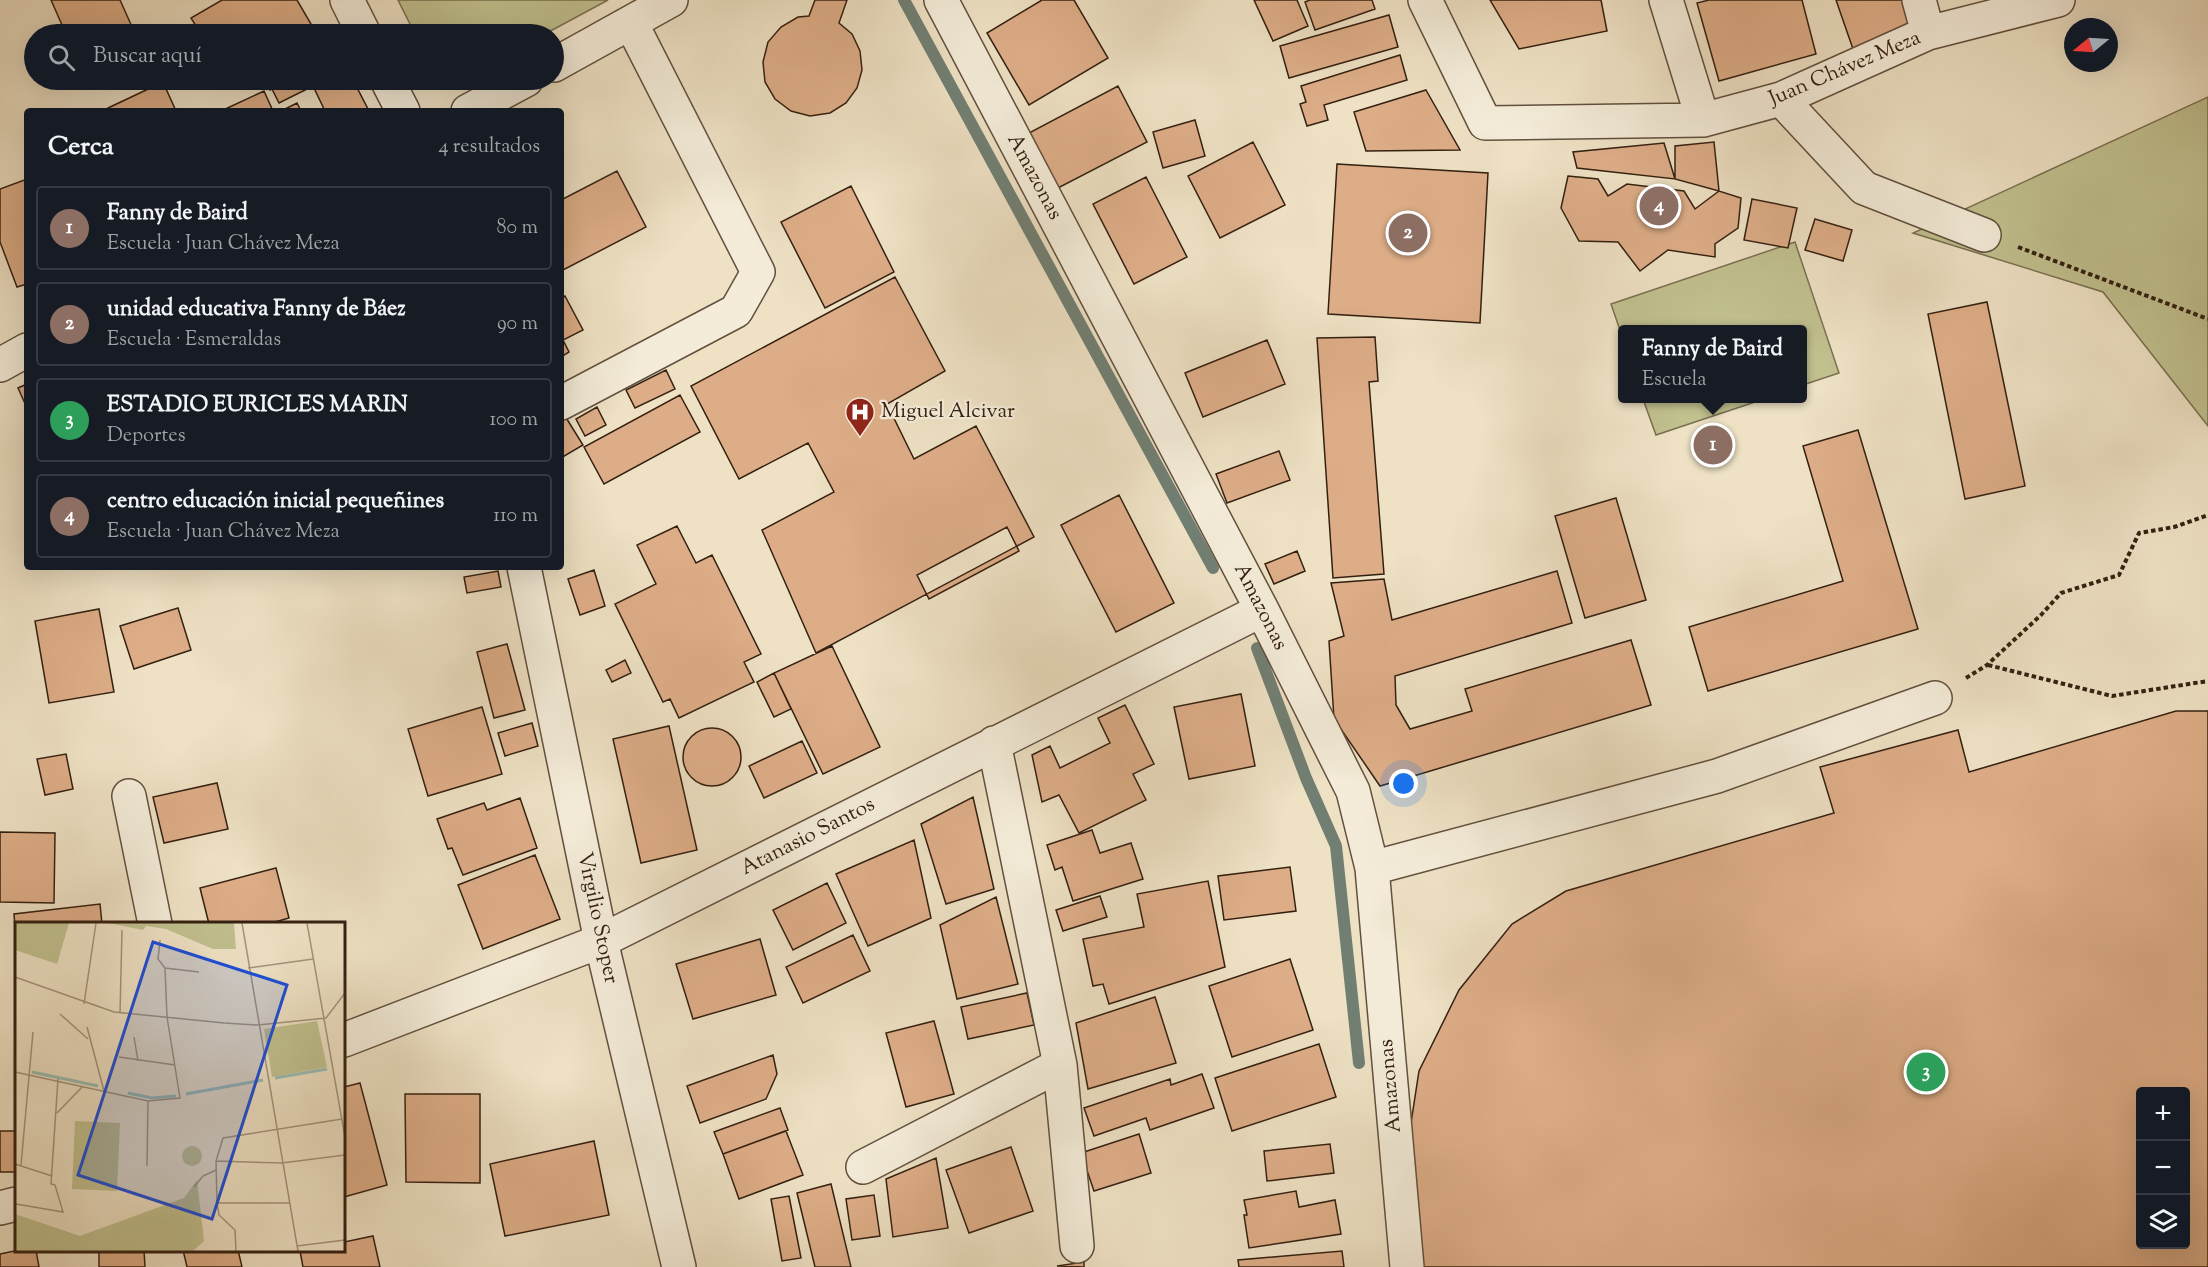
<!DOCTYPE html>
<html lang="es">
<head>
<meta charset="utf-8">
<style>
  body { margin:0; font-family:"Sorts Mill Goudy",serif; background:#242831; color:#f1f3f6 }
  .controls { position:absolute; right:18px; bottom:18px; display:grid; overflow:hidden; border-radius:6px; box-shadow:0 6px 24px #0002 }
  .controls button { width:54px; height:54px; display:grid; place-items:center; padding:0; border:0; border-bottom:2px solid #363941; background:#171b24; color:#f1f3f6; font:30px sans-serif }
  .compass { position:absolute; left:2064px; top:18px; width:54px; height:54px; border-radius:50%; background:#171b24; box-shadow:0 6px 24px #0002; rotate:252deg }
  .you { position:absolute; left:1404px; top:784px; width:21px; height:21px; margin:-15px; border:4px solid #fff; border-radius:50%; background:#1a73e8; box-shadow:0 0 0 9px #1a73e833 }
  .badge { display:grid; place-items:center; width:39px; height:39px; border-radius:50%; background:#ea580c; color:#fff; font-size:20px; font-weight:700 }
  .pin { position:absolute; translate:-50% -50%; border:3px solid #fff; box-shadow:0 2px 6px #0006 }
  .popup { position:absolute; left:1618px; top:325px; width:189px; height:78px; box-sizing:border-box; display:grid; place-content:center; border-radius:6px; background:#171b24; filter:drop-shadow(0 2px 4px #0005); font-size:20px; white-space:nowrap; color:#9ea1a6 }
  .popup b { font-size:22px; color:#f1f3f6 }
  .popup::after { content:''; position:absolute; left:50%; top:100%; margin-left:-12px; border:12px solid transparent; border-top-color:#171b24 }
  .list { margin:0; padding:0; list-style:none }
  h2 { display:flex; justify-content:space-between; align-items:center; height:78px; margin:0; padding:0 24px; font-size:26px }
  h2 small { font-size:20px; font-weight:400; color:#9ea1a6 }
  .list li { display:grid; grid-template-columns:39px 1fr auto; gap:18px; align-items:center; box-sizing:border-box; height:84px; margin:0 12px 12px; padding:0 12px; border:2px solid #363941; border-radius:6px }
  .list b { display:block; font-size:22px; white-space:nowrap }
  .list p { margin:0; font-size:20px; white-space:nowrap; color:#9ea1a6 }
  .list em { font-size:20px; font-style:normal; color:#9ea1a6 }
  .icon { flex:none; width:33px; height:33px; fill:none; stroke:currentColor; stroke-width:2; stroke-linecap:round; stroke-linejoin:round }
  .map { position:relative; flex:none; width:2208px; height:1267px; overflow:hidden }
  .search { position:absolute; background:#171b24; box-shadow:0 6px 24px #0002; left:24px; top:24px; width:540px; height:66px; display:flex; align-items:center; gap:15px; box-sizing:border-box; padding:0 21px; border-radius:33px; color:#9ea1a6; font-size:22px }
  .panel { position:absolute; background:#171b24; box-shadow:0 6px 24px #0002; left:24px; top:108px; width:540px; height:462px; border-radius:6px }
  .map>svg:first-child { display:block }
  .green { fill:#c1c08f; stroke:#7a7050; stroke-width:1.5 }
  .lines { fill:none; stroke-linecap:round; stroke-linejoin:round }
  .stream { stroke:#717f73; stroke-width:12 }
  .building { fill:#ddad87; stroke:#342011; stroke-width:1.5; fill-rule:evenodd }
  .minor-casing { stroke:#62503e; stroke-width:36 }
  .path { stroke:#342011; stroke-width:4; stroke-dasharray:4.5 3; stroke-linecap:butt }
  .minor { stroke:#f4ecd9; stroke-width:33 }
  .labels { text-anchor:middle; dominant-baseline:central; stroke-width:4.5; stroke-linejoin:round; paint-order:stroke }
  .street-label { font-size:21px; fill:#342011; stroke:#f4ecd9 }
  .poi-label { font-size:21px; fill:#342011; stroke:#f4ecd9; text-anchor:start }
  .inset-river { fill:none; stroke:#99beb4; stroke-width:3 }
  .inset-road { fill:none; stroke:#a4947c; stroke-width:1.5 }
  .view { fill:#1d4ed8; fill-opacity:0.15; stroke:#1d4ed8; stroke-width:3 }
  .inset-edge { fill:none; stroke:#342011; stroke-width:3 }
</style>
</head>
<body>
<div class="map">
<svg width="2208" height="1267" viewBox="0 0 2208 1267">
  <rect width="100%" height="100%" fill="#eee1c4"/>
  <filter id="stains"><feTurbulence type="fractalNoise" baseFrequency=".00333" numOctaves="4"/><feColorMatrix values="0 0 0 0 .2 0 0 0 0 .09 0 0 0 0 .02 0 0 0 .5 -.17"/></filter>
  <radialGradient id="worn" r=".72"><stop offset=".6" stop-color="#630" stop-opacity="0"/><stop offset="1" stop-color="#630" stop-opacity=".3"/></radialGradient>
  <!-- green -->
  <path class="green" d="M398 0H608L545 34H415Z
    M2208 97V426L2103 292 1913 233Z
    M1795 242 1839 373 1803 385V330H1623V339L1611 304Z
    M1643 399V398L1764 399 1656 435Z"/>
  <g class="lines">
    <!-- stream -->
    <path class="stream" d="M904 0 1213 568
      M1257 648 1306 778 1336 846 1359 1063"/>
  </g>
  <!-- building -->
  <path class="building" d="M51 0H120L133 29 120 34H66Z
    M222 0H297L311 24 293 34H201L191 18Z
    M815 0H847L839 23 852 34 860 51 862 70 857 88 846 103 830 113 810 116 791 111 775 99 765 82 763 62 768 42 781 27 798 17 809 16Z
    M1042 0H1074L1108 58 1029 105 987 33Z
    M1254 0H1297L1308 26 1273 41Z
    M1310 0H1372L1375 9 1315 30 1305 2Z
    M1490 0H1601L1607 31 1519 49Z
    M1709 0H1802L1816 54 1719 81 1697 3Z
    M1836 0H1915L1924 24 1853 49Z
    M1389 15 1398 47 1289 78 1280 46Z
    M327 27 331 34H312Z
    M1400 55 1407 80 1324 105 1328 120 1307 126 1300 104 1306 102 1301 86Z
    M264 80H353L368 109 364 111H325L313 86 279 103 272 89 270 90Z
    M163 82 176 111H109L108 108Z
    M1118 86 1147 142 1058 188 1029 133Z
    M1426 90 1460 150 1366 151 1354 112Z
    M264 91 273 111H221Z
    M297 103 301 111H281Z
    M1195 120 1205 156 1163 168 1153 132Z
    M1253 142 1285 205 1220 238 1188 176Z
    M1714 142 1719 191 1675 179V146Z
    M1664 143 1675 179 1577 168 1573 152Z
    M1337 164 1488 173 1480 323 1328 314Z
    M617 171 646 227 561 271V200Z
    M1568 176 1598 179 1608 196 1627 184 1684 191 1695 209 1719 191 1741 198 1738 228 1715 244V257L1668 250 1640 271 1618 242 1579 241 1561 208Z
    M1146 177 1187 257 1134 284 1093 204Z
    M27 179V284L17 287 0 242V189Z
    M851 186 894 272 825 308 781 222Z
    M1752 199 1797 208 1788 248 1744 240Z
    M1815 219 1852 230 1843 261 1805 250Z
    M895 277 945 371 887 404 914 459 976 426 1034 537 816 653 762 530 834 492 808 443 739 479 691 386Z
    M565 296 583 330 563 340 569 352 561 357V298Z
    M1987 302 2025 486 1965 499 1928 314Z
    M1375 337 1378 381 1369 382 1384 574 1333 578 1317 338Z
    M1267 340 1285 384 1203 417 1185 373Z
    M666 370 675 389 635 408 626 390Z
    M27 384V408L18 388Z
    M680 395 700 432 604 484 584 447Z
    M597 407 606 425 585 436 576 419Z
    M565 416 583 445 561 458V418Z
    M1858 430 1918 629 1708 691 1689 627 1843 581 1803 446Z
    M1279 451 1290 480 1227 503 1216 474Z
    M1119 495 1174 603 1116 632 1061 525Z
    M1616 498 1646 600 1585 618 1555 516Z
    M677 526 696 563 712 555 761 654 744 662 754 682 679 718 670 699 663 702 615 604 656 584 637 545Z
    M1007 527 1019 551 929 599 917 575Z
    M1297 551 1305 571 1274 584 1265 564Z
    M594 570 605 606 580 615 568 579Z
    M498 571 501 587 467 593 464 577Z
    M1557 571 1572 623 1395 676 1396 705 1410 729 1472 711 1465 689 1631 640 1651 705 1380 786 1334 719 1329 641 1344 636 1331 583 1384 579 1392 620Z
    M178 608 191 650 134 669 120 626Z
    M99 609 114 692 49 703 35 621Z
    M507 644 525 710 494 718 477 652Z
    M832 646 880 747 823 774 774 673Z
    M625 660 631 673 612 682 606 670Z
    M774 673 791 709 774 717 757 682Z
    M1241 694 1255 766 1189 779 1174 707Z
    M1125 705 1154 764 1133 774 1146 800 1079 833 1059 795 1042 802 1032 755 1050 746 1060 768 1110 743 1098 718Z
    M482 707 502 774 428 796 408 729Z
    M2176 711H2208V1267H1412L1409 1136 1419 1071 1459 990 1512 924 1566 891 1834 813 1820 767 1958 730 1969 772ZM2140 1092H2186V1244H2140Z
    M532 723 538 746 505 756 498 733Z
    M669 726 697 850 641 863 613 739Z
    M683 757a29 29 0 1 1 58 0a29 29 0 1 1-58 0Z
    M802 741 817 773 764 798 749 766Z
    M66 754 73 789 45 795 37 759Z
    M217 783 228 829 164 843 153 797Z
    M973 797 994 889 946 904 921 824Z
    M520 798 537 848 463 875 452 848 448 849 437 819 484 803 487 810Z
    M1092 830 1100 853 1131 843 1143 879 1073 901 1062 867 1055 870 1047 845Z
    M0 832 55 833 54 903 0 902Z
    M914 840 931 918 868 946 836 874Z
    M535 855 560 919 483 949 458 885Z
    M1290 867 1296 911 1224 920 1218 876Z
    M276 868 289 918 268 924H209L200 888Z
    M1208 881 1225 967 1109 1004 1103 984 1093 986 1083 939 1144 927 1137 894Z
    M827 883 846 923 793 950 773 910Z
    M1100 896 1107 917 1063 931 1056 910Z
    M996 897 1018 984 957 999 940 925Z
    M100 904 102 924H16V939L14 914Z
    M853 935 870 971 803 1003 786 967Z
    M760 939 776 995 693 1019 676 964Z
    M1290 959 1313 1030 1232 1057 1209 986Z
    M1027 993 1034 1025 968 1039 961 1007Z
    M1155 997 1176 1063 1088 1089 1076 1023Z
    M934 1021 954 1094 906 1107 886 1033Z
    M1319 1044 1336 1097 1232 1131 1215 1078Z
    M773 1055 777 1074 766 1099 700 1123 687 1086Z
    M1202 1074 1214 1108 1150 1130 1146 1118 1094 1136 1084 1108 1170 1079 1171 1085Z
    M360 1083 387 1185 344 1197V1087Z
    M405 1094H480V1183L406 1182Z
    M780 1108 788 1130 723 1154 714 1132Z
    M0 1131H16V1172H0Z
    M786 1131 803 1175 739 1199 723 1154Z
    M1139 1134 1151 1173 1094 1191 1081 1153Z
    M594 1141 609 1215 505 1236 490 1164Z
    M1330 1144 1334 1173 1267 1181 1264 1151Z
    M1011 1147 1033 1211 969 1233 946 1170Z
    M936 1158 948 1228 893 1237 886 1179Z
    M831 1184 851 1267H815L797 1193Z
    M1296 1191 1299 1207 1335 1200 1341 1234 1249 1248 1244 1215H1247L1244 1200Z
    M874 1195 880 1236 852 1240 846 1199Z
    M789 1196 801 1258 782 1261 771 1199Z
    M373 1236 380 1267H303L300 1251 344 1250V1242Z
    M19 1250H36L39 1267H0V1254Z
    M99 1250H144L145 1267H99Z
    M183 1250H238L242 1267H187Z
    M1342 1251 1344 1267H1239L1238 1260Z
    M1084 1262V1267L1057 1266Z"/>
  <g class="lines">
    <!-- minor casing -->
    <g class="minor-casing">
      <path id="minor" d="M347 0 364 34
        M941 0 1262 610 1353 791 1372 868 1407 1267
        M1425 0 1485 123 1703 120 1781 99 1928 33 2058 0
        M1666 0 1703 120
        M1919 0 1928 33
        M554 65 671 0
        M387 80 403 111
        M1781 99 1864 188 1984 235
        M468 111 526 80
        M0 365 27 350
        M561 403 736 311 758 272 631 23
        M524 567 601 941 679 1267
        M994 743 1060 1065 1077 1246
        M129 796 155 924
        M1372 868 1717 776 1935 698
        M344 1040 601 941 1262 610
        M863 1167 1060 1065
        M0 1208 16 1204"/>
    </g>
    <!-- path -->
    <path class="path" d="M2018 247 2208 319
      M1988 665 2112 696 2208 681
      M1966 678 1987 665 2041 615 2061 593 2119 575 2139 533 2174 527 2208 515"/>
    <!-- minor -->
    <use href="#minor" class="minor"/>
  </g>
  <!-- icons -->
  <defs>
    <g id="hospital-pin" transform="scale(1.5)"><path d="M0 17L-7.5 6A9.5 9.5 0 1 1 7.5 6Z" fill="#8f2418" stroke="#f4ecd9"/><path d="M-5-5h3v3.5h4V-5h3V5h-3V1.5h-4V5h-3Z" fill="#fff"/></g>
  </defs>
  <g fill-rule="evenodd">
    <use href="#hospital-pin" x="860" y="412"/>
  </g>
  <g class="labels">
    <!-- street labels -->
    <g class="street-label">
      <text transform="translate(1845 69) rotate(-23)">Juan Chávez Meza</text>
      <text transform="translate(1034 177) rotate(62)">Amazonas</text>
      <text transform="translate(1260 607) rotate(63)">Amazonas</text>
      <text transform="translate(808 837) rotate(-27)">Atanasio Santos</text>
      <text transform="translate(597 918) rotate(78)">Virgilio Stoper</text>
      <text transform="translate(1391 1086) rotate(-95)">Amazonas</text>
    </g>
    <!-- poi labels -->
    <g class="poi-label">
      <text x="881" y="412">Miguel Alcivar</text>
    </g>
  </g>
  <!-- overview -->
  <g transform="translate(15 922)">
    <rect width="330" height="330" fill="#eee1c4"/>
    <path d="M0 1H54L42 42 0 28ZM93 1H219L221 27H198L151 7 131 4 128 8ZM302 99 312 145 257 155 249 107ZM60 199 105 201 102 269 57 267ZM167 234a10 10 0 1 1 20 0a10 10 0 1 1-20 0ZM182 258 189 319 178 329H0V292L65 314 169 276Z" fill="#c1c08f"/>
    <path class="inset-river" d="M17 150 83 164M260 156 312 147M113 171 137 176 161 174M171 172 248 158"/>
    <path class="inset-road" d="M227 1 283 329M292 1 330 215M145 18 143 37 150 46 184 50M233 46 298 37M0 55 99 90 209 101 243 103 311 96 330 71M69 82 81 1M105 91 107 8M45 92 73 117M72 105 89 169M119 115 123 139M104 135 160 143M0 150 133 179 165 176 152 95 150 46M42 191 68 164M201 239 267 241 330 233M0 242 37 254M6 243 18 110M132 244 133 179M179 265 188 254 201 248M202 281H275M1 282 48 290 40 263 36 262 43 157M282 324 330 318M221 329 220 308 204 293 202 281 201 239 208 216 327 197"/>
    <path class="view" d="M138 20 272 63 197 297 63 253Z"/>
    <rect width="330" height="330" class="inset-edge"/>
  </g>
  <rect width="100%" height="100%" filter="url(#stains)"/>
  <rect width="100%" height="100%" fill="url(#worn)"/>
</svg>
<div class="controls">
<button>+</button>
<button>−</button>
<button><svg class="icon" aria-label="layers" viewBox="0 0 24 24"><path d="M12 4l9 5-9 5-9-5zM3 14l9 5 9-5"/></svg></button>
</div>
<svg class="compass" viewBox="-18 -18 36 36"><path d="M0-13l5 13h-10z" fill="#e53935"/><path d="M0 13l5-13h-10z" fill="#9ea1a6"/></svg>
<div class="you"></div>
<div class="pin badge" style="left:1713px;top:445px;background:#8d6e63">1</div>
<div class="popup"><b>Fanny de Baird</b>Escuela</div>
<div class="pin badge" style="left:1408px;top:233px;background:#8d6e63">2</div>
<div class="pin badge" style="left:1926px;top:1072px;background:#2e9e5b">3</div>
<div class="pin badge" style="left:1659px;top:206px;background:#8d6e63">4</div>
<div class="search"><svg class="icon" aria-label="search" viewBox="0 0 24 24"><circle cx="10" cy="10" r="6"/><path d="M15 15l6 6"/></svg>Buscar aquí</div>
<section class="panel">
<h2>Cerca<small>4 resultados</small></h2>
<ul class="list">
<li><span class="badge" style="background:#8d6e63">1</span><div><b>Fanny de Baird</b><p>Escuela · Juan Chávez Meza</p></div><em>80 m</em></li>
<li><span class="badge" style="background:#8d6e63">2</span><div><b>unidad educativa Fanny de Báez</b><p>Escuela · Esmeraldas</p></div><em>90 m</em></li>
<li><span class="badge" style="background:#2e9e5b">3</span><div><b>ESTADIO EURICLES MARIN</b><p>Deportes</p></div><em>100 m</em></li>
<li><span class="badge" style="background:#8d6e63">4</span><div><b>centro educación inicial pequeñines</b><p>Escuela · Juan Chávez Meza</p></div><em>110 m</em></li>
</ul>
</section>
</div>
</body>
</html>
